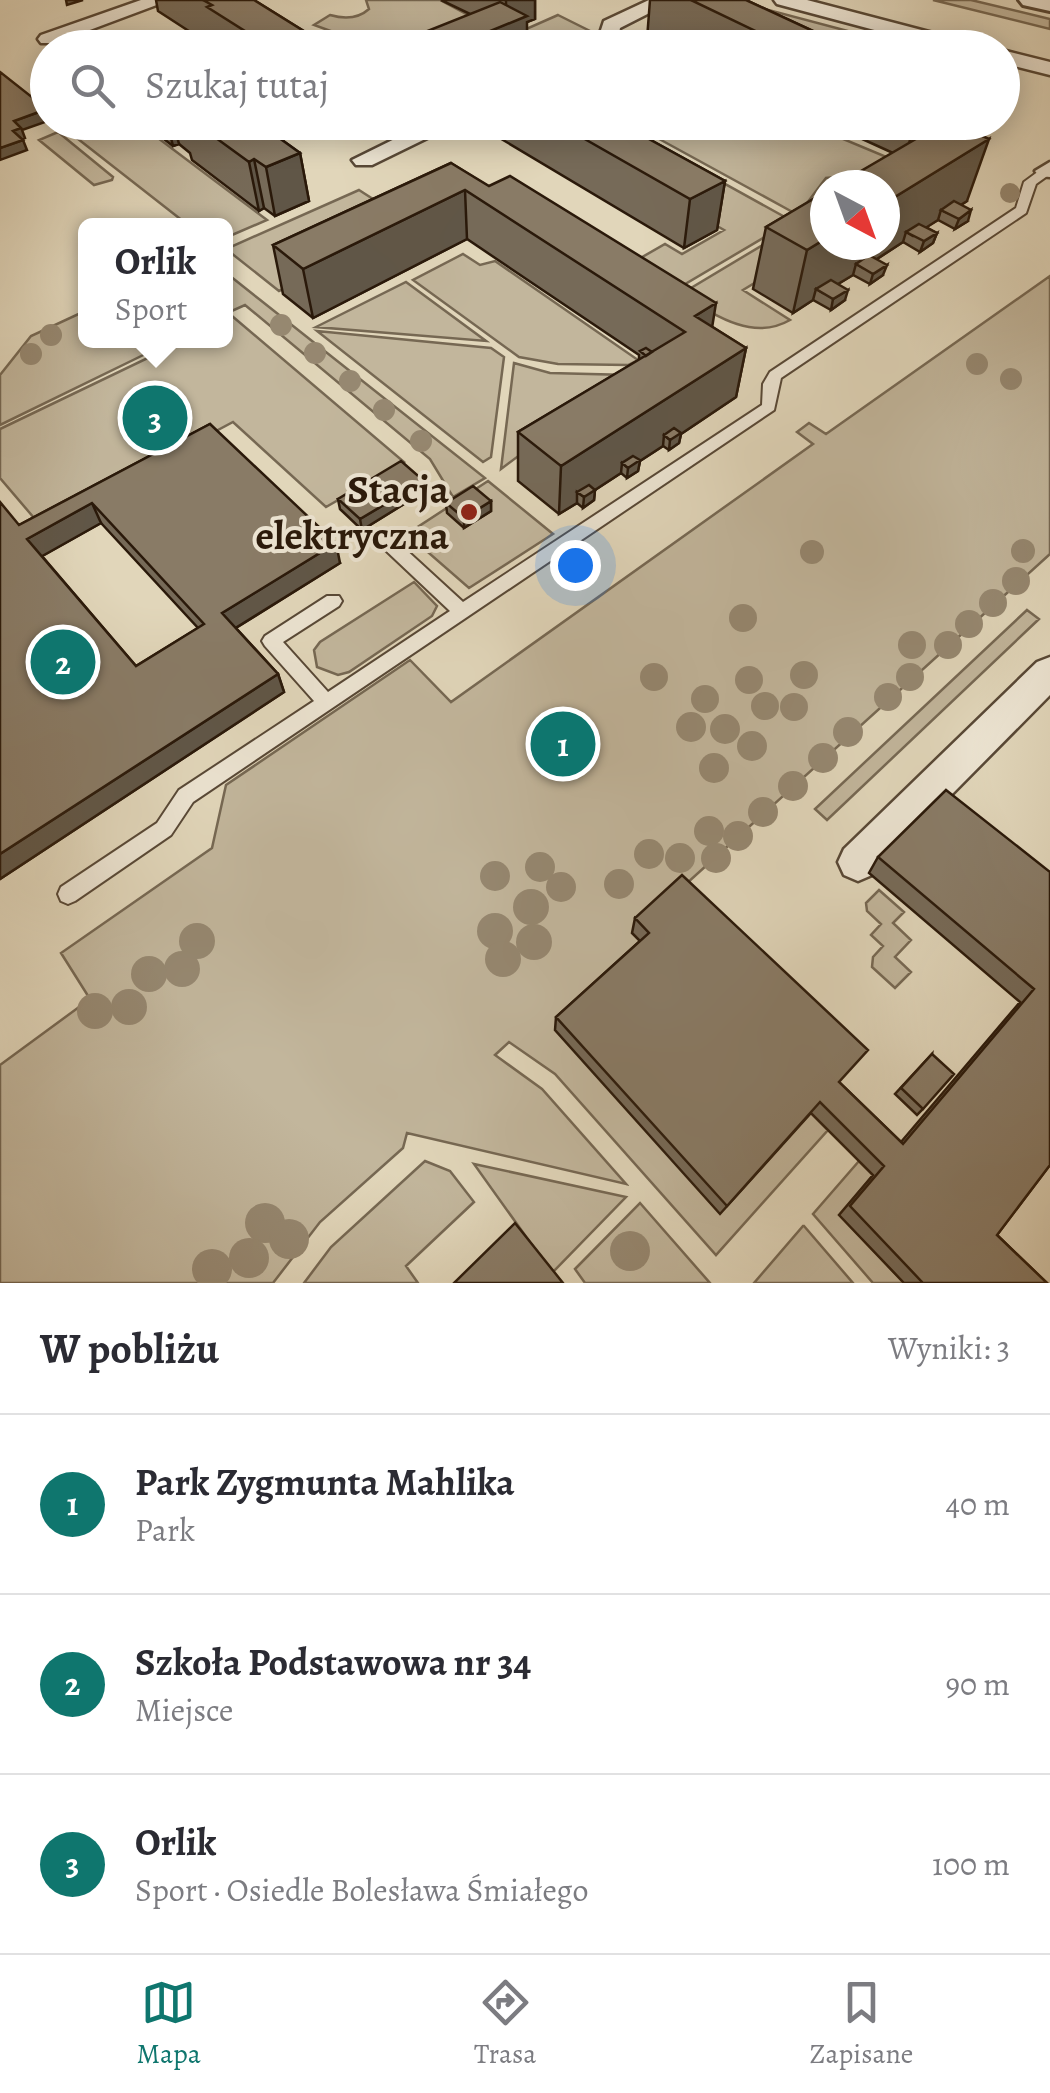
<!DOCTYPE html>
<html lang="pl">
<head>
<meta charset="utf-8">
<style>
  body { margin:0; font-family:Alegreya,serif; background:#f7f7f7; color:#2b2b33 }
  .compass { position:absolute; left:810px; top:170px; width:90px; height:90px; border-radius:50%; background:#fff; box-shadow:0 5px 25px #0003; rotate:139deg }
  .you { position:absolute; left:575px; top:565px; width:35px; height:35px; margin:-25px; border:8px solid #fff; border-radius:50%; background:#1a73e8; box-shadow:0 0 0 15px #1a73e833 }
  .badge { display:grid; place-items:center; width:65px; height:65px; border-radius:50%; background:#0f766e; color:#fff; font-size:32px; font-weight:700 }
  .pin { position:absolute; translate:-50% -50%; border:5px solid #fff; box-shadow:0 2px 10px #0006 }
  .popup { position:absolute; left:78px; top:218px; width:155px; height:130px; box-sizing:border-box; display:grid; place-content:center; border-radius:15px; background:#fff; filter:drop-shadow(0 2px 8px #0005); font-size:32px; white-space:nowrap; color:#7c7c81 }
  .popup b { font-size:38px; color:#2b2b33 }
  .popup::after { content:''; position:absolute; left:50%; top:100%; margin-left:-20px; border:20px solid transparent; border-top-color:#fff }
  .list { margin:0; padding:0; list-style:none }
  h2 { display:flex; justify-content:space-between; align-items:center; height:130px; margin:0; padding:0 40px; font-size:42px }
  h2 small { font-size:32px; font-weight:400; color:#7c7c81 }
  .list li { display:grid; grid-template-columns:65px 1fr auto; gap:30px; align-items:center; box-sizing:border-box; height:180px; padding:0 40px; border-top:2px solid #e1e1e2 }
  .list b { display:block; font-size:38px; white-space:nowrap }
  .list p { margin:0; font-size:32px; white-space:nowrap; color:#7c7c81 }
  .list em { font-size:32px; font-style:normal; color:#7c7c81 }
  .icon { flex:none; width:55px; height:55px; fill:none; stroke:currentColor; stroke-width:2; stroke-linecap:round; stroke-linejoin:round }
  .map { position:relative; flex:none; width:1050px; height:1283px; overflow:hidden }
  .search { position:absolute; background:#fff; box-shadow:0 5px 25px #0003; left:30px; right:30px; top:30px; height:110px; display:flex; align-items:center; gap:25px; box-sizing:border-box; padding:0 35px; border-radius:55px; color:#7c7c81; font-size:38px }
  .sheet { height:670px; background:#fff }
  nav { display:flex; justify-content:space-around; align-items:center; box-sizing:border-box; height:140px; border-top:2px solid #e1e1e2; background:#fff; font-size:28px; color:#7c7c81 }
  nav a { display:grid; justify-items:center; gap:5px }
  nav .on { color:#0f766e }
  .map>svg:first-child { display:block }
  .green { fill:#c2b69c; stroke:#766853; stroke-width:2.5 }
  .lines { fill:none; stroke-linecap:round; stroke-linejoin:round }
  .service-casing { stroke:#584836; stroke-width:4 }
  .minor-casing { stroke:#584836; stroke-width:5 }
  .tertiary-casing { stroke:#584836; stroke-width:6 }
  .service { fill:#ece4d2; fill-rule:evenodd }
  .minor { fill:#ece4d2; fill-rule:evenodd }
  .tertiary { fill:#ece4d2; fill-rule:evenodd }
  .tree { fill:#968871 }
  .wall { fill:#766a58; stroke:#2a190a; stroke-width:2.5; fill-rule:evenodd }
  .shaded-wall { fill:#605647; stroke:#2a190a; stroke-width:2.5 }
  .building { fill:#897b66; stroke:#2a190a; stroke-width:2.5; fill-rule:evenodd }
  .poi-dot { fill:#8f2418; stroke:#ece4d2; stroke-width:4 }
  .labels { text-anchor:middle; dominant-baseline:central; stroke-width:8; stroke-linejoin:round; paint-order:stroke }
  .poi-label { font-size:40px; font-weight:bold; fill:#2a190a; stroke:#ece4d2; text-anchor:end }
</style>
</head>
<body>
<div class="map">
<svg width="1050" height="1283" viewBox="0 0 1050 1283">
  <rect width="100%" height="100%" fill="#e1d6ba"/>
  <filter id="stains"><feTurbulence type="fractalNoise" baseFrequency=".002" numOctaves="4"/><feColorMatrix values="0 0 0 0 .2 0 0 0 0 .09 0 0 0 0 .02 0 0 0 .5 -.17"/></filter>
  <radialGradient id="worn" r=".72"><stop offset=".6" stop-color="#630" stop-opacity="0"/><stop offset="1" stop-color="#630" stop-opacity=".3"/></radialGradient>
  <!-- green -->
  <path class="green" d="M366 0H440L481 22 480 33 347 37 314 25 330 15C344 19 358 19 369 9Z
    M731 0 908 47H762Z
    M933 0H971L1050 19V29Z
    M558 15 594 33V39C565 53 545 47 517 33Z
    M65 123H138L267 220 225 238V225H188L64 128Z
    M536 123H615L792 221 675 290 630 264 665 244 682 254 724 230Z
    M630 123H805L903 164 959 166 826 178 798 215Z
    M58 132 113 177 112 180 94 185 39 140Z
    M359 190 373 199 466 201 279 291 226 249Z
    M801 222 825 240 743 290 790 320C752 342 713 314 681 294Z
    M463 254 480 265 495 261 638 360 628 365 558 364 519 357 413 280Z
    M225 272 259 299 485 478 453 497 430 459 245 305 225 314Z
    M1050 276V554L633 932 828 1130 716 1255 555 1074 509 1042 495 1055 542 1089 626 1184 407 1133 403 1148 320 1222 273 1283H0V1065L90 999 61 953 212 848 226 785 410 660 451 702 813 444 797 432 809 423 826 434Z
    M406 282 486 341 316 327Z
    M85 311V340L172 341 0 425V375L31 336Z
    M232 316 404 462 326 507 233 422 40 525 0 478V429L183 341 225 340V320Z
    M317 331 491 348 504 357 491 457 483 462Z
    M514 363 550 373 627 375 501 469Z
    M488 481 553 534 469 588 407 534Z
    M414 582 437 606 432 616 349 672 338 675 317 667 314 650 320 642Z
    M1027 610 1039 619 827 820 815 809Z
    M879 890 904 912 893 923 911 940 895 957 911 972 895 988 872 967 873 957 883 946 871 935 881 924 867 911 866 903Z
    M425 1161 450 1171 474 1202 406 1266 418 1283H304L331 1247Z
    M859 1161 873 1175 840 1215 904 1283H873L813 1214Z
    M474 1164 626 1197 552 1273Z
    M640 1203 710 1283H585L575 1269Z
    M804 1226 853 1283H754L803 1226Z"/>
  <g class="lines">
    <!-- service casing -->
    <g class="service-casing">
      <path id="service" d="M1043 168H1050V174L1036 184 1026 213 781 378 774 410 193 802 171 835 75 901 68 904 61 901 58 894 61 887 157 823 179 790 314 701 265 646 262 641 265 636 327 596H339L342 601 339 606 283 642 328 692 450 611 379 544 377 540 379 536H391L463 602 762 405 763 384 770 372 1016 208 1024 182Z"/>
    </g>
    <!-- minor casing -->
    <g class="minor-casing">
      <path id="minor" d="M141 0H170L55 43H41L38 39 41 35Z
        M649 0H675L620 28 616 48H595L604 21Z
        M774 0H807L975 44 978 48H942L777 4Z
        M1002 50 1050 62V75L1002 63Z
        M429 122H460L372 165H356L352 160Z
        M1050 162V177L1039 176 1035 171Z
        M1050 657V695L872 875 858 881 844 875 838 862 844 849 1037 662Z"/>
    </g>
    <!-- tertiary casing -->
    <g class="tertiary-casing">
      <path id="tertiary" d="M1019 0H1050V11L1023 5Z"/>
    </g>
    <!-- service -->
    <use href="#service" class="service"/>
    <!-- minor -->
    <use href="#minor" class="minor"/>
    <!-- tertiary -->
    <use href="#tertiary" class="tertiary"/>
  </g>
  <!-- trees -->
  <g class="tree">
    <circle cx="1010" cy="193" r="10"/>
    <circle cx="281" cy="325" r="11"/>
    <circle cx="51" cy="335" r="11"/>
    <circle cx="315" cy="353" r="11"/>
    <circle cx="31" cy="354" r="11"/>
    <circle cx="977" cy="364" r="11"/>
    <circle cx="1011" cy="379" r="11"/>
    <circle cx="350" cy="381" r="11"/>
    <circle cx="384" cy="410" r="11"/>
    <circle cx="421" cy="441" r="11"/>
    <circle cx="1023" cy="551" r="12"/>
    <circle cx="812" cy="552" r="12"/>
    <circle cx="1016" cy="581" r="14"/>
    <circle cx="993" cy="603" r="14"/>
    <circle cx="743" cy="618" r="14"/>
    <circle cx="969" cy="624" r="14"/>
    <circle cx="912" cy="645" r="14"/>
    <circle cx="948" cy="645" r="14"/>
    <circle cx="804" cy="675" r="14"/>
    <circle cx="654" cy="677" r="14"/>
    <circle cx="910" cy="677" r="14"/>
    <circle cx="749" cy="680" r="14"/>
    <circle cx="888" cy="697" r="14"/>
    <circle cx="705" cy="699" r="14"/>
    <circle cx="765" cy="706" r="14"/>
    <circle cx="794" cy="707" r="14"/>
    <circle cx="691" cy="727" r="15"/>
    <circle cx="725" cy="729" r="15"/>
    <circle cx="848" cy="732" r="15"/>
    <circle cx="576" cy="737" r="15"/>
    <circle cx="752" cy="746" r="15"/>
    <circle cx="823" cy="758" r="15"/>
    <circle cx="714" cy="768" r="15"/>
    <circle cx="793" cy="786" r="15"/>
    <circle cx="763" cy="812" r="15"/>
    <circle cx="709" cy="831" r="15"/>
    <circle cx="738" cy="836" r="15"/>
    <circle cx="649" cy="854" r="15"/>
    <circle cx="680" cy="858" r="15"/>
    <circle cx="716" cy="858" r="15"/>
    <circle cx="540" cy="867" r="15"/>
    <circle cx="495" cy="876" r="15"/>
    <circle cx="619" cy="884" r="15"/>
    <circle cx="561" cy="887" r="15"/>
    <circle cx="531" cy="907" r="18"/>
    <circle cx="495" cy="931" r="18"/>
    <circle cx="197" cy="941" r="18"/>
    <circle cx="534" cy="942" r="18"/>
    <circle cx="503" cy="959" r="18"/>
    <circle cx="182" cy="969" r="18"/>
    <circle cx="149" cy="974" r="18"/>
    <circle cx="129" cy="1007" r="18"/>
    <circle cx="95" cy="1011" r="18"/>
    <circle cx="265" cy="1223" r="20"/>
    <circle cx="289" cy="1239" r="20"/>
    <circle cx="630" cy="1251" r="20"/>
    <circle cx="249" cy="1258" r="20"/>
    <circle cx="212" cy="1269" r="20"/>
  </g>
  <!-- wall -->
  <path class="wall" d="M156 0H254L331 48H215L158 11Z
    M441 0H535V19L527 22 470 14Z
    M650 0H746L841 44 865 48H663L647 39Z
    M142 122H257L300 153 309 201 275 216 264 208 259 211 192 160 190 153 179 144 173 146Z
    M354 122H387L368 131Z
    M488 122H618L725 181 717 230 684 248 488 131Z
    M825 122H938L936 128 967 201 961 205 968 221 955 229 938 220 926 227 937 233 933 243 920 252 903 242 877 259 883 275 870 284 853 275 838 284 845 300 831 310 813 300 793 313 753 289 766 227 893 153Z
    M451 163 746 348 736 397 681 434 679 443 669 450 663 446 640 461 638 471 627 478 621 473 595 490 594 500 583 508 577 503 559 514 518 481V432L639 360V355L467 239 313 318 283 294 273 245Z
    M210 424 340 563 236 628 278 674 284 692 0 879 19 525ZM101 523 198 628 136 666 42 556Z
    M425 491 362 530 340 509 338 499Z
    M491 501V511L464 528 447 513 446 503Z
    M878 857 1050 872V1165L997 1235 1047 1283H904L839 1215 873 1175 811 1113 720 1214 555 1030 556 1017 640 941 632 933 635 918 840 1083 901 1142 1020 1002 869 873Z
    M932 1054 923 1109 917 1115 895 1094Z"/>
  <!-- shaded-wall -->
  <path class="shaded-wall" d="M66 0H83L67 5Z
    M506 0H535V19L527 22V48H449L506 24Z
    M47 109 48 121 22 130 25 138 17 141 13 131 14 121Z
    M167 122H173L179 144 173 146Z
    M367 122H387L368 131Z
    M915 122H938L931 143 905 158Z
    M989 139 967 201 948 213 941 210 938 220 913 236 906 232 903 242 863 268 856 264 853 275 823 293 816 289 813 300 793 313 807 250 825 239V245H885V203Z
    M23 140 27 150 0 160V148Z
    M300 153 309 201 275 216 266 167Z
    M254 159 264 208 259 211 249 162Z
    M725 181 717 230 684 248 690 199Z
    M465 190 467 239 313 318 303 269Z
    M971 210 968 221 955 229 959 219Z
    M937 233 933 243 920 252 924 241Z
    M887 265 883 275 870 284 873 274Z
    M848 290 845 300 831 310 833 299Z
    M716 303 708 353 695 316Z
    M746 348 736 397 681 434 679 443 669 450 670 440 664 435 663 446 640 461 638 471 627 478 628 468 622 463 621 473 595 490 594 500 583 508 584 497 577 492V503L559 514 561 466Z
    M424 481 425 491 362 530 360 519Z
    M491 501V511L464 528V518Z
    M92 503 101 523 37 559 27 539Z
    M336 543 340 563 229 632 222 613Z
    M278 674 284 692 0 879V854Z"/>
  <!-- building -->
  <path class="building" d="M203 0H254L331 48H272L207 7 212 5Z
    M691 0H746L841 44 847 40 865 48H791Z
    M500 2 527 16 449 48H385Z
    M130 35 148 48 96 46Z
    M0 72 47 109 14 121 21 128 13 131 23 140 0 148Z
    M194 122H257L300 153 266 167 254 159 249 162Z
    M555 122H618L725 181 690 199Z
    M945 122H952L989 139 885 203V185H837Z
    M451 163 489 186 510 176 716 303 695 316 746 348 561 466 518 432 685 332 465 190 303 269 273 245Z
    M825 192V239L807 250 766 227Z
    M954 201 971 210 959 219 941 210Z
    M919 224 937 233 924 241 906 232Z
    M869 255 887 265 873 274 856 264Z
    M831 280 848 290 833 299 816 289Z
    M646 348 652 352 646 356 640 351Z
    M210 424 336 543 222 613 278 674 0 854V502L19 525ZM92 503 204 624 136 666 27 539Z
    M674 428 681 433 670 440 664 435Z
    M633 456 640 460 628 468 622 463Z
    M401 461 424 481 360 519 338 499Z
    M589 485 595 490 584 497 577 492Z
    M473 486 491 501 464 518 446 503Z
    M946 790 1050 872V1165L997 1235 1047 1283H923L850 1206 884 1166 820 1102 727 1206 556 1017 649 933 635 918 682 875 868 1050 839 1082 903 1144 1034 989 878 857Z
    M932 1054 954 1074 923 1109 901 1088Z
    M515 1223 563 1283H454Z"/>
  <!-- markers -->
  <circle class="poi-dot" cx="469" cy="512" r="10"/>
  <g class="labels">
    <!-- poi labels -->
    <g class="poi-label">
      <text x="449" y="489">Stacja<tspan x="449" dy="46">elektryczna</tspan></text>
    </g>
  </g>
  <rect width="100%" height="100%" filter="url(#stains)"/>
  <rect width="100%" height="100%" fill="url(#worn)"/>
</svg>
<svg class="compass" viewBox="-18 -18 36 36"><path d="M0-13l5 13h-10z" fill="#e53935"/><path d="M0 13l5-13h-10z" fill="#7c7c81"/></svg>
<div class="you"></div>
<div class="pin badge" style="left:563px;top:744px">1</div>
<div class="pin badge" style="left:63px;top:662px">2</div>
<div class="pin badge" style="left:155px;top:418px">3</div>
<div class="popup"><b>Orlik</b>Sport</div>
<div class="search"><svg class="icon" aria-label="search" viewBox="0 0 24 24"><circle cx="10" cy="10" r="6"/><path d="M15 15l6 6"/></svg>Szukaj tutaj</div>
</div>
<section class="sheet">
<h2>W pobliżu<small>Wyniki: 3</small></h2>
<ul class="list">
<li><span class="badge">1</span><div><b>Park Zygmunta Mahlika</b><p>Park</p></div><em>40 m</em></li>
<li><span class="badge">2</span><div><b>Szkoła Podstawowa nr 34</b><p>Miejsce</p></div><em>90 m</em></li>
<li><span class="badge">3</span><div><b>Orlik</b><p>Sport · Osiedle Bolesława Śmiałego</p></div><em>100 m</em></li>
</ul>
</section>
<nav>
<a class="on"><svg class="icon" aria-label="map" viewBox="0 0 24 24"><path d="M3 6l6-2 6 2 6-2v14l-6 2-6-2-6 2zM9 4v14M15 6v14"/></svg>Mapa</a>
<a><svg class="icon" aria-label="directions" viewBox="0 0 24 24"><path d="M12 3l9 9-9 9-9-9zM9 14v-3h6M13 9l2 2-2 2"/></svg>Trasa</a>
<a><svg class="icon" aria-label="saved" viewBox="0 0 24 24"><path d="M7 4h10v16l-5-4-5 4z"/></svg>Zapisane</a>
</nav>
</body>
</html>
